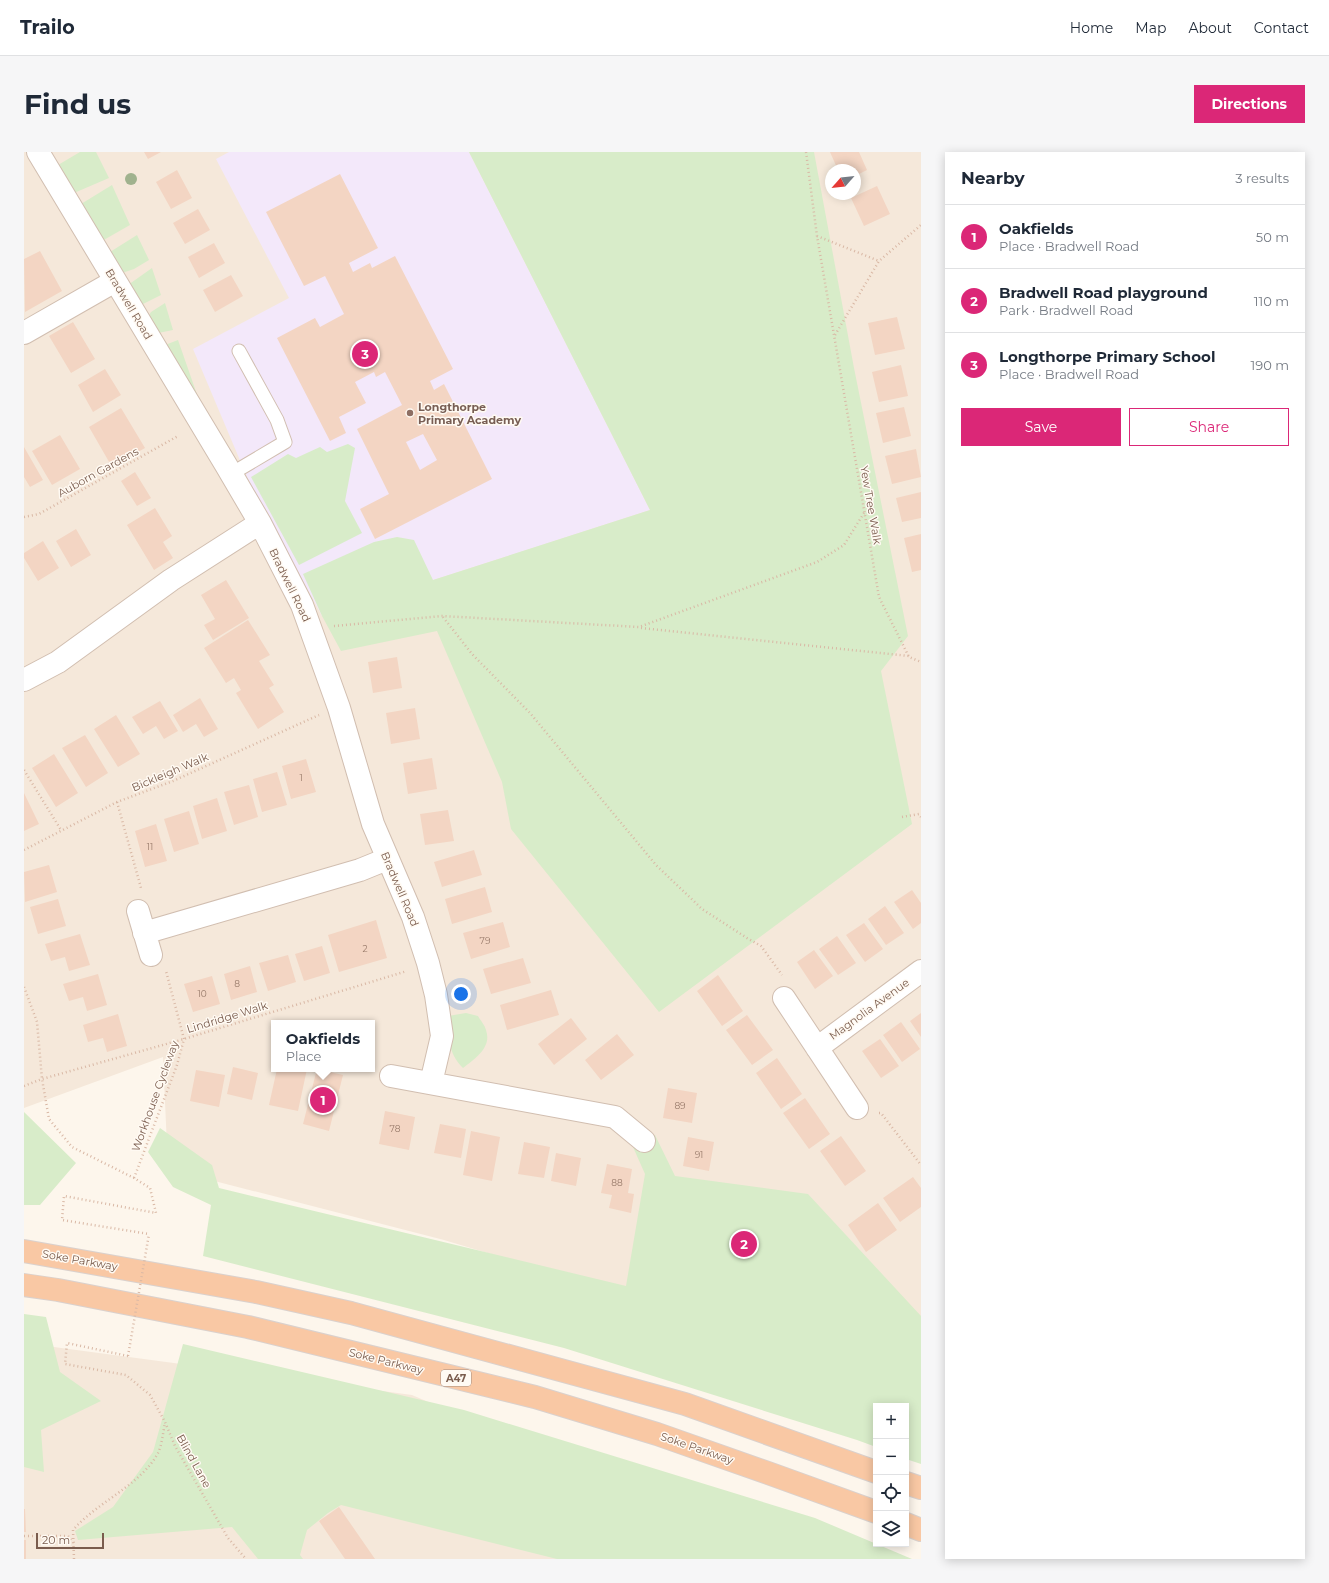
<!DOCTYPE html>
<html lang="en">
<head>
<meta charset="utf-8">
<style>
  body { margin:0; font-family:Montserrat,sans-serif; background:#f6f6f7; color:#1f2937 }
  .controls { position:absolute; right:12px; bottom:12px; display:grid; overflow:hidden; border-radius:0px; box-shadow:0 2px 10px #0003 }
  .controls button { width:36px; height:36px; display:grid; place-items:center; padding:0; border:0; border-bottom:1px solid #e0e1e3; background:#fff; color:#1f2937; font:20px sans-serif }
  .compass { position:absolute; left:801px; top:12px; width:36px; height:36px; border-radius:50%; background:#fff; box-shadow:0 2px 10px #0003; rotate:243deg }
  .scale { position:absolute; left:12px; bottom:10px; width:68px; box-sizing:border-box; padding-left:4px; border:2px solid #7a5c4d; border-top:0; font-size:11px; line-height:14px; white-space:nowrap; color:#7a5c4d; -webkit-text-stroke:3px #fffaf3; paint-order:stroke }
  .you { position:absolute; left:437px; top:842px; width:14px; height:14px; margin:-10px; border:3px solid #fff; border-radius:50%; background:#1a73e8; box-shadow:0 0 0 6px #1a73e833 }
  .badge { display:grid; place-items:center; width:26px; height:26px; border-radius:50%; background:#db2777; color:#fff; font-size:13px; font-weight:700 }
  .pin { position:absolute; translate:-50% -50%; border:2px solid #fff; box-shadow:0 1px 4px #0006 }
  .popup { position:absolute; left:247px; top:868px; width:104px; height:52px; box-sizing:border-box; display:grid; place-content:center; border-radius:0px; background:#fff; filter:drop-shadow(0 1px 3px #0005); font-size:13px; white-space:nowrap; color:#747a83 }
  .popup b { font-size:15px; color:#1f2937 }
  .popup::after { content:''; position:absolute; left:50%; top:100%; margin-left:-8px; border:8px solid transparent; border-top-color:#fff }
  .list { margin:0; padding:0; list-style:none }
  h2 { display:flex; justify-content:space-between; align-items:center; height:52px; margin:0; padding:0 16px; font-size:17px }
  h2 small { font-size:13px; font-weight:400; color:#747a83 }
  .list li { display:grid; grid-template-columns:26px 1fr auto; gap:12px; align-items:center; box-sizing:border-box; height:64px; padding:0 16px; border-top:1px solid #e0e1e3 }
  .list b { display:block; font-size:15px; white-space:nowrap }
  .list p { margin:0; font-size:13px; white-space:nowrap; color:#747a83 }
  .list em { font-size:13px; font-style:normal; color:#747a83 }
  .actions { display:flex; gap:8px; padding:12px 16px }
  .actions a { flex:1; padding:9px 0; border:1px solid #db2777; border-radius:0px; text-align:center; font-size:14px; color:#db2777 }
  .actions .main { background:#db2777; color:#fff }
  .icon { flex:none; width:22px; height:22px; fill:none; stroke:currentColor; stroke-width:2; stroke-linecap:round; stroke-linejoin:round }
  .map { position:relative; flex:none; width:897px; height:1407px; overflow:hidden; border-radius:0px }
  header { display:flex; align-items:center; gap:24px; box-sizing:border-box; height:56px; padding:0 20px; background:#fff; border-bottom:1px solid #e0e1e3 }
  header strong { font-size:19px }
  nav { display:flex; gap:22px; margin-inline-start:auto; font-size:14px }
  .intro { display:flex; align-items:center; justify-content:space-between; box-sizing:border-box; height:96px; padding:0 24px }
  h1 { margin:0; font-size:28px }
  .button { padding:10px 18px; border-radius:0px; background:#db2777; color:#fff; font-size:14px; font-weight:700 }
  main { display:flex; gap:24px; padding:0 24px }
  aside { flex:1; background:#fff; border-radius:0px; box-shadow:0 2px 10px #0003 }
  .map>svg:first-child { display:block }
  .residential { fill:#f5e8da; fill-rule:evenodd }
  .education { fill:#f3e8fa }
  .green { fill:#d8ecc9 }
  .building { fill:#f3d5c3; fill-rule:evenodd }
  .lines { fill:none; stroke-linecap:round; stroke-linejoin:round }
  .service-casing { stroke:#d1beb0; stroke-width:15 }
  .minor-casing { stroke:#d1beb0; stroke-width:24 }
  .trunk-casing { stroke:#dad1cd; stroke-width:24 }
  .path { stroke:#d9b8a5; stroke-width:2.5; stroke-dasharray:1 3; stroke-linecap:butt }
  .service { stroke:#fff; stroke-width:13 }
  .minor { stroke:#fff; stroke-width:22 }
  .trunk { stroke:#f9c8a4; stroke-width:22 }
  .path-bridge { stroke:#d9b8a5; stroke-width:2.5; stroke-dasharray:1 3; stroke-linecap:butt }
  .tree { fill:#a0b28e }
  .education-dot { fill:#8d6e63; stroke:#fffaf3; stroke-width:1.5 }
  .labels { text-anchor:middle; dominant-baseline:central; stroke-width:3; stroke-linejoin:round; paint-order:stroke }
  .number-label { font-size:9px; fill:#987a6a }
  .shield { fill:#fffaf3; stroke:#a28b7f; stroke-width:1 }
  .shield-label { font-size:10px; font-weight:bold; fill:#7a5c4d }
  .street-label { font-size:11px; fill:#7a5c4d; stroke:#fffaf3 }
  .education-label { font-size:11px; font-weight:bold; fill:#785e54; stroke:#fffaf3; text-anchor:start }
</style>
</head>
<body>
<header>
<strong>Trailo</strong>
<nav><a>Home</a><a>Map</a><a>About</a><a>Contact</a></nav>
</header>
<div class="intro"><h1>Find us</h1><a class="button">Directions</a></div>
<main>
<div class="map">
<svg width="897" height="1407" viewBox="0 0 897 1407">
  <rect width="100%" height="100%" fill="#fdf6ec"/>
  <!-- residential -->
  <path class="residential" d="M0 0H897V1230L420 1088 144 1017 139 905 0 956ZM807 18H831V42H807ZM250 871H348V917H250Z
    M0 1191 388 1243 770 1407H0Z"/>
  <!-- education -->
  <path class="education" d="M205 0H445L626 358 298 464 223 325 169 197 265 146 192 7Z"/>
  <!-- green -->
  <path class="green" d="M56 0H72L85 26 50 41 34 13Z
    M445 0H790L830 216 884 484 857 519 888 672 635 860 487 677 478 630 413 479 317 499 298 464 279 422 350 390 373 385 390 388 409 428 626 358Z
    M88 33 106 73 78 89 57 52Z
    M113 83 125 108 110 117 98 121 86 100Z
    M128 116 137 143 117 153 104 133Z
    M141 151 149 178 134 181 124 165 127 160Z
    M154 188 177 254 141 193Z
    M324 292 331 296 321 349 338 381 275 413 227 325 264 302 272 306 296 295 303 300Z
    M442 861 454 864C456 868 461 873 462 878 468 895 452 906 439 916 423 900 425 885 424 864Z
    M0 960 52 1011 16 1053H0Z
    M136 976 188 1013 195 1036 602 1134 621 1022 609 995 631 983 651 1024 784 1042 897 1164V1312L882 1307V1254H852V1295L833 1288 540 1196 179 1104 187 1053 149 1035 124 1000Z
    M0 1162 22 1165 36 1220 77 1249 17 1278 20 1320 0 1315Z
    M159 1192 440 1258 791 1366 888 1407H533L317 1353 304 1361 283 1378 276 1403 279 1407H234L208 1375 54 1388 51 1379 89 1355 129 1300Z"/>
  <!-- building -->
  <path class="building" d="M120 0H137L124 7Z
    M806 0H835L843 18 831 24V18H814Z
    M153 18 168 46 147 57 132 30Z
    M316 22 354 96 325 111 329 120 346 111 348 116 371 104 429 217 406 229 410 238 420 232 468 327 351 387 336 357 365 342 333 277 378 253 361 220 352 225 350 220 331 230 342 251 315 265 322 281 306 289 253 186 291 166 296 175 320 162 301 124 280 134 242 60ZM399 282 413 308 396 318 382 290Z
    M853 34 866 62 840 74 827 46Z
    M174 57 186 78 161 92 149 71Z
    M190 91 201 111 175 126 164 105Z
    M16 99 38 139 1 160 0 107Z
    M207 123 219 144 191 160 179 138Z
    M873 165 881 197 851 203 844 171Z
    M49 170 71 207 47 221 25 184Z
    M877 213 884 244 855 250 848 220Z
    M81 217 97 243 69 260 54 233Z
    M880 255 887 284 859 291 852 261Z
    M97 256 121 296 88 315 65 275Z
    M36 283 56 317 28 333 8 299Z
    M0 295 19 328 6 335 0 325Z
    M892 297 897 325 868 332 861 304Z
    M111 320 127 346 113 354 97 329Z
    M897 340V366L878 370 872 346Z
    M131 356 148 384 139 390 149 406 130 418 103 373Z
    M52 377 67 403 47 415 32 389Z
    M897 382V418L888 420 880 386Z
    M19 389 35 416 14 429 0 406V401Z
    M202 428 225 466 189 488 180 473 191 467 177 443Z
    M224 468 246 503 235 509 250 533 245 536 260 560 234 577 212 541 217 538 210 526 202 531 180 496Z
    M373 505 378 536 349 541 344 510Z
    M176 546 194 577 180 585 172 572 159 580 149 563Z
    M136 549 154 579 140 587 132 574 119 582 108 565Z
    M391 556 396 587 367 592 362 561Z
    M92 563 116 602 94 615 70 577Z
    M61 583 84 621 62 635 38 596Z
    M30 602 54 641 32 655 8 616Z
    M408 606 413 637 384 642 379 611Z
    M282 607 292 640 267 647 258 614Z
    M253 620 263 653 238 660 229 627Z
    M225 633 234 665 210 673 200 640Z
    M0 641 15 672 0 679Z
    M193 646 203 679 178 687 169 654Z
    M424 658 430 689 401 693 396 662Z
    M165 659 175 692 150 700 140 667Z
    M132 672 143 709 121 715 111 679Z
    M450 698 458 723 418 735 410 710Z
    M25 713 33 740 1 750 0 720Z
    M461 735 468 760 428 772 421 747Z
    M888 738 897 751V771L889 777 870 750Z
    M34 747 42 774 14 782 6 755Z
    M861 754 880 781 862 793 844 767Z
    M352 768 363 806 315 820 304 783Z
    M479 770 486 795 447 807 439 781Z
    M840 771 859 797 841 810 822 783Z
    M56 782 66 813 45 819 41 805 27 809 21 792Z
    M813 784 832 811 814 823 795 797Z
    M298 794 306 821 280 829 271 802Z
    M790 798 809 824 791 837 773 810Z
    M264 803 272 830 244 839 235 811Z
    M499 806 507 831 467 842 459 817Z
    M226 814 233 840 207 848 200 822Z
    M74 822 83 853 63 859 59 845 45 849 39 832Z
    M694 823 719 859 698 874 673 839Z
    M188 824 196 852 169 860 160 832Z
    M527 838 535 863 483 878 476 853Z
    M897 861V885L886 869Z
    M94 862 103 894 83 900 79 886 64 890 59 873Z
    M723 863 749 898 728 913 702 878Z
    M547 866 563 887 530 913 514 892Z
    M877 870 896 897 878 910 859 883Z
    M593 882 610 903 577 928 561 908Z
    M856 887 875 914 857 926 838 899Z
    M753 906 778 942 757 957 732 921Z
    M209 915 234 921 228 948 203 942Z
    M253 917H283L274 959 245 953Z
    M293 917 319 923 305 979 279 972Z
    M172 918 201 923 195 955 166 949Z
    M644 936 673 941 668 971 639 966Z
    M781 946 806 982 785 997 759 961Z
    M361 959 391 965 385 998 355 992Z
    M416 972 442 977 437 1006 410 1001Z
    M447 979 476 985 468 1029 439 1023Z
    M817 984 842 1019 821 1034 796 999Z
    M664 985 690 990 685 1019 659 1014Z
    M500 990 526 995 520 1026 494 1022Z
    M532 1001 557 1006 552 1034 527 1029Z
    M583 1012 608 1017 604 1041 610 1042 607 1061 585 1056 588 1043 577 1041Z
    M889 1025 897 1036V1055L876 1070 859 1046Z
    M854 1051 873 1078 842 1100 824 1073Z
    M315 1355 351 1407H321L295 1369Z
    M0 1357H1L2 1380H0Z
    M0 1388H2V1407H0Z"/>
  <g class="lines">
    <!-- service casing -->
    <g class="service-casing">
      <path id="service" d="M207 322 261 290 253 268 215 199"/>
    </g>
    <!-- minor casing -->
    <g class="minor-casing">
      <path id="minor" d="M14 0 202 313 236 371 278 453 315 556 349 672 389 765 404 811 412 843 418 884 407 931
        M0 181 91 129
        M0 528 34 510 147 428 236 371
        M114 759 127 803
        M120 781 336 718 363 707
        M760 846 833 956
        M793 896 897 819
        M367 924 591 965 620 989"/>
    </g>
    <!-- trunk casing -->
    <g class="trunk-casing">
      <path id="trunk" d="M0 1099 232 1140 327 1161 661 1252 852 1320
        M0 1133 34 1138 224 1175 511 1245 633 1282 744 1321 852 1360
        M882 1331 897 1336
        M882 1372 897 1378"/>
    </g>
    <!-- path -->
    <path class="path" d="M782 0 793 84 855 445 885 505 897 510
      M793 84 855 109
      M811 183 855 109 897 73
      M0 365 15 362 154 284
      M419 465 448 502 506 561 632 713 678 757 723 786 737 794 758 823
      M310 474 418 464 615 475 793 410 820 393 840 361
      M617 476 885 504
      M0 618 37 678
      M93 650 117 736
      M878 665 895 662 897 665
      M0 698 93 650 149 629 295 563
      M0 835 13 870 18 927 25 967 48 995 110 1026 126 1036 132 1061 40 1044 38 1068 125 1082
      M0 934 18 927 160 887 383 819
      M855 961H857L897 1013
      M110 1026 153 913 160 887 142 819
      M104 1204 43 1191 41 1212 102 1223 126 1243 141 1270 151 1294 204 1386 222 1407
      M0 1384H44L50 1391
      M50 1407 49 1378C73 1350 117 1333 134 1301 138 1293 139 1280 141 1271"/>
    <!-- service -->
    <use href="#service" class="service"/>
    <!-- minor -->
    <use href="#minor" class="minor"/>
    <!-- trunk -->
    <use href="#trunk" class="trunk"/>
    <!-- path-bridge -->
    <path class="path-bridge" d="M104 1204 125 1082"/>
  </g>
  <!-- trees -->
  <circle class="tree" cx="107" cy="27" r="6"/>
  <!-- markers -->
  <circle class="education-dot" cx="386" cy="261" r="4"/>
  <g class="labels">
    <!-- number labels -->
    <g class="number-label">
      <text x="277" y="625">1</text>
      <text x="126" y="694">11</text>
      <text x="461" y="788">79</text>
      <text x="341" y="796">2</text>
      <text x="213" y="831">8</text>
      <text x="178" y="841">10</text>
      <text x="656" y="953">89</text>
      <text x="371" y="976">78</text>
      <text x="675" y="1002">91</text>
      <text x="593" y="1030">88</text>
    </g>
    <!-- shield labels -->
    <rect class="shield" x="417" y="1218" width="30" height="16" rx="3"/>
    <g class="shield-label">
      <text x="432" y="1226">A47</text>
    </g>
    <!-- street labels -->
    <g class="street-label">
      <text transform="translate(105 152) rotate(59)">Bradwell Road</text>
      <text transform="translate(74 320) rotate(-29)">Auborn Gardens</text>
      <text transform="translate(847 353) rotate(80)">Yew Tree Walk</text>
      <text transform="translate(266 433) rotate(64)">Bradwell Road</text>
      <text transform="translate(146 620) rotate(-23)">Bickleigh Walk</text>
      <text transform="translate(376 737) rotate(67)">Bradwell Road</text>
      <text transform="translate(845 857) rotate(-36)">Magnolia Avenue</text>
      <text transform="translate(203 865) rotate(-17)">Lindridge Walk</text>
      <text transform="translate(131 944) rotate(-70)">Workhouse Cycleway</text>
      <text transform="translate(56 1108) rotate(10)">Soke Parkway</text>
      <text transform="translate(362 1209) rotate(14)">Soke Parkway</text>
      <text transform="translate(673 1296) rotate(19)">Soke Parkway</text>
      <text transform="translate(170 1309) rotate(61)">Blind Lane</text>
    </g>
    <!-- education labels -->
    <g class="education-label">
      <text x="394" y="255">Longthorpe<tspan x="394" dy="13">Primary Academy</tspan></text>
    </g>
  </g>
</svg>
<div class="controls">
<button>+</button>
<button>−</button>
<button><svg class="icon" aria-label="locate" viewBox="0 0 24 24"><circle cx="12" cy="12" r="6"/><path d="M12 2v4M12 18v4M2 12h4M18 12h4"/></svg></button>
<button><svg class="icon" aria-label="layers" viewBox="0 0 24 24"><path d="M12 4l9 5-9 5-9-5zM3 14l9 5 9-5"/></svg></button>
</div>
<svg class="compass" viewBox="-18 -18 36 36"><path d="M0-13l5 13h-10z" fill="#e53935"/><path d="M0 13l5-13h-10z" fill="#747a83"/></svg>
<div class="scale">20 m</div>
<div class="you"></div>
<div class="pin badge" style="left:299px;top:948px">1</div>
<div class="popup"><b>Oakfields</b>Place</div>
<div class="pin badge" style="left:720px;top:1092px">2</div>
<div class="pin badge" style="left:341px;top:202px">3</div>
</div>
<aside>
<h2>Nearby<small>3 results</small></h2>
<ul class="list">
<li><span class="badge">1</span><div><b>Oakfields</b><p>Place · Bradwell Road</p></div><em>50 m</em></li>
<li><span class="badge">2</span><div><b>Bradwell Road playground</b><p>Park · Bradwell Road</p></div><em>110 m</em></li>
<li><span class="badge">3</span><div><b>Longthorpe Primary School</b><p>Place · Bradwell Road</p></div><em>190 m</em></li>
</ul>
<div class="actions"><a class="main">Save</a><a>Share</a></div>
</aside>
</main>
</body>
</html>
